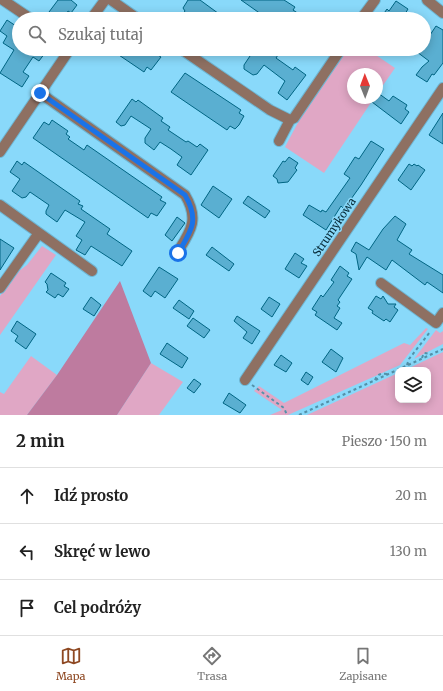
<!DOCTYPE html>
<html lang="pl">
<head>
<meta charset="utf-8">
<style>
  body { margin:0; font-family:Merriweather,serif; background:#f6f6f6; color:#222 }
  .controls { position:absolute; right:12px; bottom:12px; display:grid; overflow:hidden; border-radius:8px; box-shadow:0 2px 10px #0003 }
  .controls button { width:36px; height:36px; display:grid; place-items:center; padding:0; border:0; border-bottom:1px solid #e0e0e0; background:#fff; color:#222; font:20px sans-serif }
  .compass { position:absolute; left:347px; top:68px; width:36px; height:36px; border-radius:50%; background:#fff; box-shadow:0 2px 10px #0003; rotate:359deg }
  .stop { position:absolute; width:12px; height:12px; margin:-9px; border:3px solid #1a73e8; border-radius:50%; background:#fff }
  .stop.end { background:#1a73e8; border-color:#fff; box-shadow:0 1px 4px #0008 }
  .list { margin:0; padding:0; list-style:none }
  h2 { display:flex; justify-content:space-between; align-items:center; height:52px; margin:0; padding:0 16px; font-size:17px }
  h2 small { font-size:13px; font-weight:400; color:#767676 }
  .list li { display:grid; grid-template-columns:26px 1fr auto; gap:12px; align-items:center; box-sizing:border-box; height:56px; padding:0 16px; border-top:1px solid #e0e0e0 }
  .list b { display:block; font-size:15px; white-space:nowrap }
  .list em { font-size:13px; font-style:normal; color:#767676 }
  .icon { flex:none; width:22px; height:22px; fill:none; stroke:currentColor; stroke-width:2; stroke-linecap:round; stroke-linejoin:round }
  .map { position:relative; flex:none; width:443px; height:415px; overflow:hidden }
  .search { position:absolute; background:#fff; box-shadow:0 2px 10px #0003; left:12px; right:12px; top:12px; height:44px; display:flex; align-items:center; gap:10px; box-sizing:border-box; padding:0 14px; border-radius:22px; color:#767676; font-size:15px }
  .sheet { height:220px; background:#fff }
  nav { display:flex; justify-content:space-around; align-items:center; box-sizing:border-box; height:56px; border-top:1px solid #e0e0e0; background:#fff; font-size:11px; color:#767676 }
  nav a { display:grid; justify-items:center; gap:2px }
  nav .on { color:#8e4822 }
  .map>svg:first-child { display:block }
  .green { fill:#e0a7c5 }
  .forest { fill:#be7b9f }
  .building { fill:#5aafd1; stroke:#006583 }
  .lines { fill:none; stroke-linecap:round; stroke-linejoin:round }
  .minor-casing { stroke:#6fb6d3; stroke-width:12 }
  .path { stroke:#5391a9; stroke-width:2; stroke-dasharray:3 3; stroke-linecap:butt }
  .minor { stroke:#8e7062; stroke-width:10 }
  .route { stroke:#1a73e8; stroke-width:5 }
  .labels { text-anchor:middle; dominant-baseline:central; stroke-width:3; stroke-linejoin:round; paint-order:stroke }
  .street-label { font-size:11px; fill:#052936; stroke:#89d9fa }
</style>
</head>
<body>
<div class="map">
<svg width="443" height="415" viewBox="0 0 443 415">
  <rect width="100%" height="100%" fill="#89d9fa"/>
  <!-- green -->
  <path class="green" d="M346 49H367L395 68 377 94V74H353V98H374L324 173 285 147 302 115Z
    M42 246 56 255 0 335V296L15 274 27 265Z
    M426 328 428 329 400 365 288 415H270L282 410 254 391 259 386 284 403 404 343 410 345Z
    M436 330 440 333 443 331V344L414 359Z
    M443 352V415H307L398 373V400H428V370H405Z
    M31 356 57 375 27 415H0V392L4 394Z
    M151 363 183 382 159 415H117Z"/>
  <!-- forest -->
  <path class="forest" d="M120 281 151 363 117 415H27L57 375Z"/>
  <!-- building -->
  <path class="building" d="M58 0H71L77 5 71 13 68 11 63 19H58L49 12Z
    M188 0H200L226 19H179L185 11 183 8Z
    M241 0H284L295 7 293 10 299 14 295 19H268Z
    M396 1 408 9 402 19H380L387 9 389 11Z
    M7 20 19 28V49H48L39 61 33 57 23 72 29 76 22 87 0 73 14 50 3 43 7 36 0 31Z
    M436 26 443 30V63L434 75 432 74 427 82 416 75 422 67 429 61 413 49H424V44Z
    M110 49H160L156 54 161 57 151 70 147 67 144 72Z
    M241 49H263L268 53 270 50 278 55 276 58 293 70 295 67 306 75 287 100 278 93 285 81 264 65 257 74 253 75 244 69V65L250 56Z
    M185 73 241 110 239 113 244 116 239 125 235 129 230 126 227 130 171 92Z
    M378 93 389 101 393 96 407 105 405 109 409 112 401 124 372 102 374 98H377Z
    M132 99 136 102 138 100 163 118 161 121 170 127 168 130 186 142 188 141 197 147 200 144 208 150 191 175 177 165 182 157 171 149 160 142 154 150 145 143V138L151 129 131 116 125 125 121 126 116 122Z
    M443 113V144L429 135Z
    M52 120 68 131 66 134 70 137 68 139 84 150 87 145 162 197 160 200 166 203 157 216 151 213 148 218 33 138 44 122 49 125Z
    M371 141 384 149 361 185 344 209 341 206 326 230 303 215 309 205 321 212 322 210 326 212 350 178 344 174 355 157 359 159Z
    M289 157 298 163 295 168 297 170 288 182 278 183 277 179 273 176 283 161 285 162Z
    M17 161 22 165 24 162 80 201 78 204 83 206 81 209 110 229 107 234 132 251 122 266 91 246 85 255 76 250 82 240 76 236 85 222 65 210 57 222 46 214V211L49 205 30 192 26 197 22 198 12 191 20 179 10 172Z
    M409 164 412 166 414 164 417 166 418 165 425 170 411 190 398 180Z
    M213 186 232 199 219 218 201 205Z
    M248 196 270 211 265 218 243 203Z
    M395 216 406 224 397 240 412 250 409 254 443 275V293L427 282 425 285 392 260 386 270 367 257 359 270 356 254 351 251 356 242 369 250 383 229Z
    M177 217 185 223 172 241 165 235Z
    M0 239 14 248 0 270Z
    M212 247 234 264 229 271 206 255Z
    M295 253 304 259 301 263 307 266 299 278 285 269Z
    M340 266 349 273 347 276 352 279 338 300 340 302 337 306 340 308 334 318 342 323 337 330 315 315 317 312 312 309 321 295 323 297 334 282 331 280Z
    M159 267 178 279 165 298 155 291 151 297 143 291Z
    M51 273 66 283 64 286 69 289 63 297 58 294 55 298 46 292 48 290 47 284 45 282Z
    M376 296 381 299 383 296 388 304H396L394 307 398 310 390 322 386 319 384 321 372 313 373 311 368 308Z
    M91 297 101 305 94 316 83 309Z
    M269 297 280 304 272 317 261 309Z
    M179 300 194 311 189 319 173 308Z
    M237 316 260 331 252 344 243 338 247 332 234 321Z
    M193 318 210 330 204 338 187 326Z
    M17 321 36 334 26 349 15 341 18 336 11 331Z
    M167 343 188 358 182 368 160 354Z
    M331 349 343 358 336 372 322 362Z
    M281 355 292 363 286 372 274 365Z
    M306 372 313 377 308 385 301 380Z
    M194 379 201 384 194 393 187 388Z
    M229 393 246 405 240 413 223 403Z"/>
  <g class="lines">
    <!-- minor casing -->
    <g class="minor-casing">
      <path id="minor" d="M3 0 31 19
        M111 0 138 19
        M427 0 443 13
        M91 19 105 0
        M361 19 375 0
        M181 49 270 110 290 120
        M40 93 185 195C200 220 190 232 177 253
        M279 141 290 120 294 118 341 49
        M0 152 70 49
        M0 205 92 271
        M381 283 436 323 443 313
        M0 288 39 233
        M245 380 443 88"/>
    </g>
    <!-- path -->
    <path class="path" d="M422 358 424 353 431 354
      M407 365 409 359 430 332
      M375 380C377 374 381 373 387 374
      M252 385 284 408 287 415
      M299 415 443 349"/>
    <!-- minor -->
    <use href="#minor" class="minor"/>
  </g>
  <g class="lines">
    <!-- route -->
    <path class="route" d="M40 93 185 195C200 221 191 231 178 253"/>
  </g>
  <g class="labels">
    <!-- street labels -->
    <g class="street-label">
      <text transform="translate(334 227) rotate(-56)">Strumykowa</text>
    </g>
  </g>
</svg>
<div class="controls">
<button><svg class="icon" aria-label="layers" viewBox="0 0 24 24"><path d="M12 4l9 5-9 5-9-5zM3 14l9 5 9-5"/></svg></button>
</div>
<svg class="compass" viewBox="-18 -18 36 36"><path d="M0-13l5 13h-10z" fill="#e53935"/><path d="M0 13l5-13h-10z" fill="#767676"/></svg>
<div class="stop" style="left:178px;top:253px"></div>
<div class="stop end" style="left:40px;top:93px"></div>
<div class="search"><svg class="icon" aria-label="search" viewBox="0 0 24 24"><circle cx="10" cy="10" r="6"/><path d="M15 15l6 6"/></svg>Szukaj tutaj</div>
</div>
<section class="sheet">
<h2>2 min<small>Pieszo · 150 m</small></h2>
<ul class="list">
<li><svg class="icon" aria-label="ahead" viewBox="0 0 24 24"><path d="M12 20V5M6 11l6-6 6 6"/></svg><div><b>Idź prosto</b></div><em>20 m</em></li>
<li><svg class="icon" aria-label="left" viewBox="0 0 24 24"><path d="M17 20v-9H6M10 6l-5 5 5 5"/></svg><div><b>Skręć w lewo</b></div><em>130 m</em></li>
<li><svg class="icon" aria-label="arrive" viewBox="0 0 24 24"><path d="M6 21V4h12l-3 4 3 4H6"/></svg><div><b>Cel podróży</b></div></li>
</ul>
</section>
<nav>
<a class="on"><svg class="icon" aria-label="map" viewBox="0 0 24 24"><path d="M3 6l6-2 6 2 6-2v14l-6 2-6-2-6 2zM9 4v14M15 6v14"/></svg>Mapa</a>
<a><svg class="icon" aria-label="directions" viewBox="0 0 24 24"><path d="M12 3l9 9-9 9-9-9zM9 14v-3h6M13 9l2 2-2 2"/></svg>Trasa</a>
<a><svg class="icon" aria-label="saved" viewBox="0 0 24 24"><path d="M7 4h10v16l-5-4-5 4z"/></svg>Zapisane</a>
</nav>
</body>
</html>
